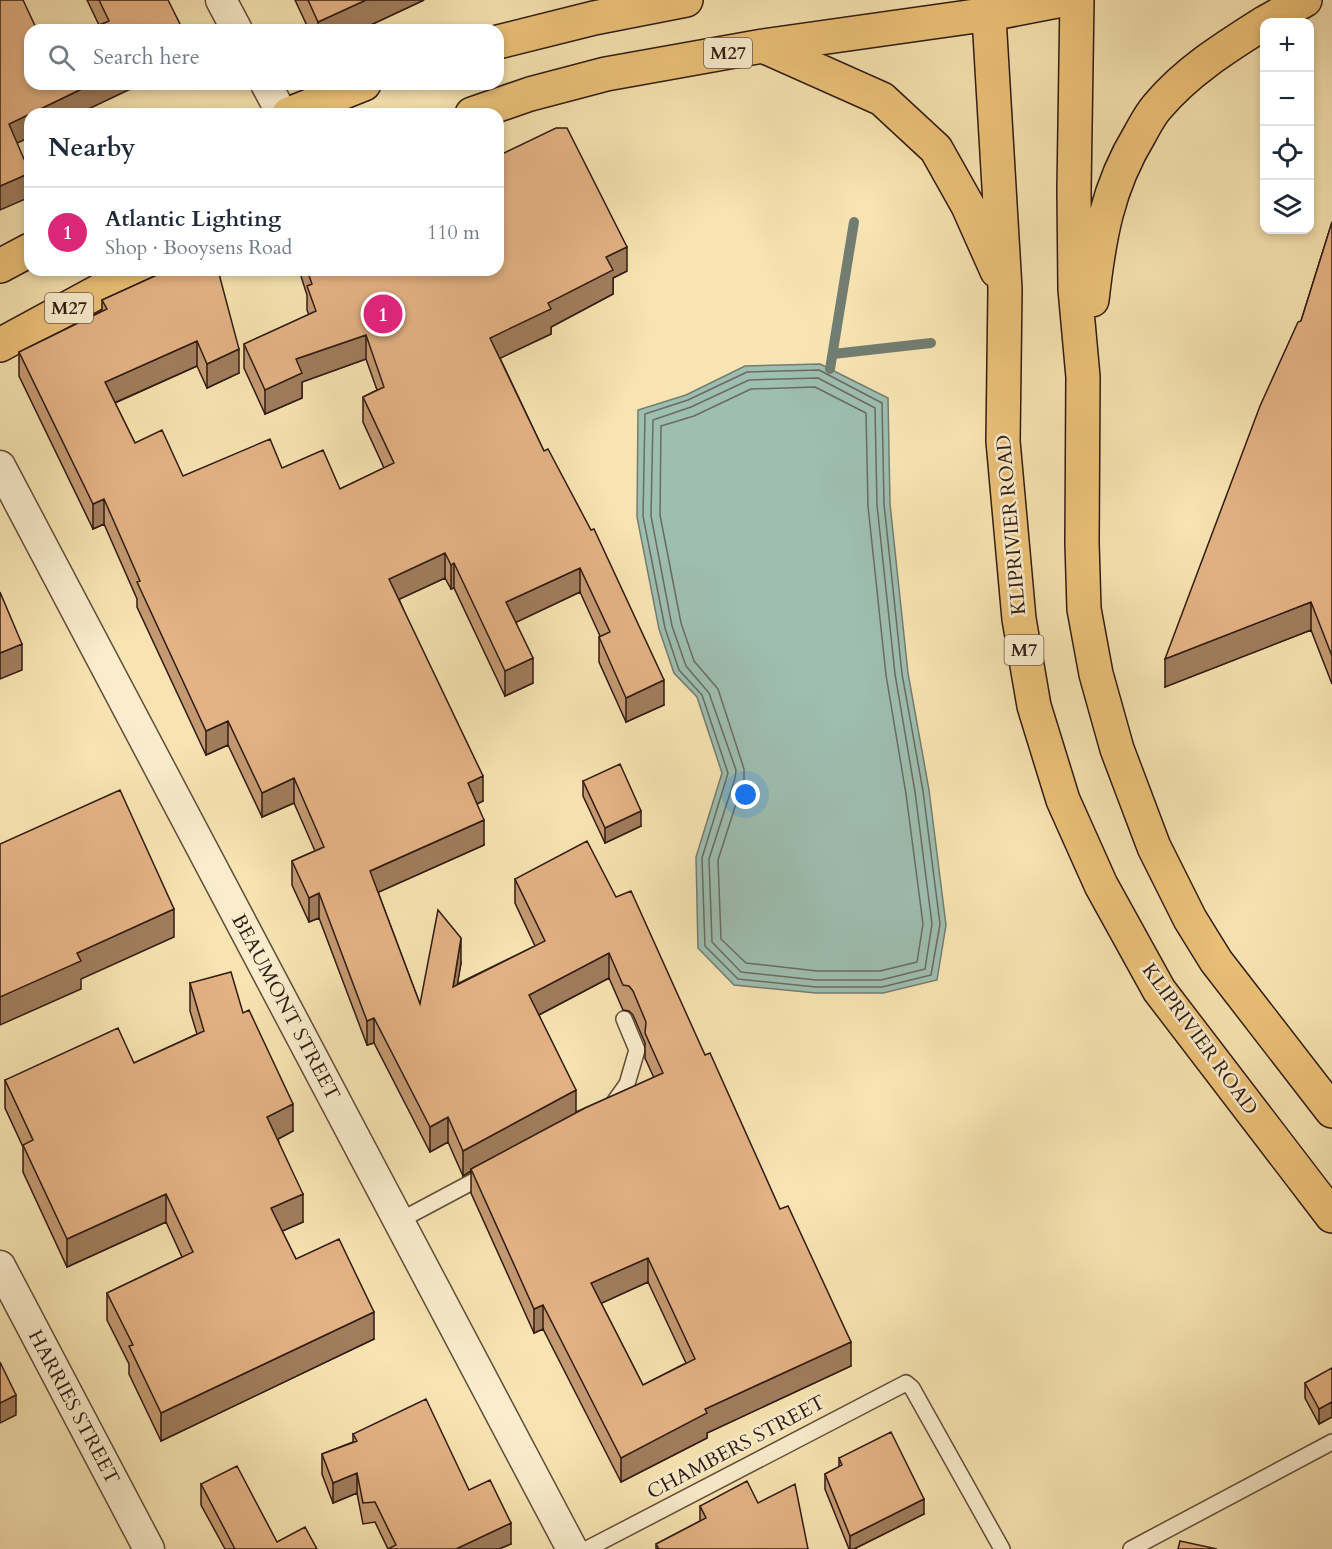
<!DOCTYPE html>
<html lang="en">
<head>
<meta charset="utf-8">
<style>
  body { margin:0; font-family:Cardo,serif; background:#f6f6f7; color:#1f2937 }
  .controls { position:absolute; right:18px; top:18px; display:grid; overflow:hidden; border-radius:12px; box-shadow:0 3px 9px #0003 }
  .controls button { width:54px; height:54px; display:grid; place-items:center; padding:0; border:0; border-bottom:2px solid #e0e1e3; background:#fff; color:#1f2937; font:30px sans-serif }
  .you { position:absolute; left:746px; top:795px; width:21px; height:21px; margin:-15px; border:4px solid #fff; border-radius:50%; background:#1a73e8; box-shadow:0 0 0 9px #1a73e833 }
  .badge { display:grid; place-items:center; width:39px; height:39px; border-radius:50%; background:#db2777; color:#fff; font-size:20px; font-weight:700 }
  .pin { position:absolute; translate:-50% -50%; border:3px solid #fff; box-shadow:0 2px 6px #0006 }
  .list { margin:0; padding:0; list-style:none }
  h2 { display:flex; justify-content:space-between; align-items:center; height:78px; margin:0; padding:0 24px; font-size:26px }
  h2 small { font-size:20px; font-weight:400; color:#747a83 }
  .list li { display:grid; grid-template-columns:39px 1fr auto; gap:18px; align-items:center; box-sizing:border-box; height:90px; padding:0 24px; border-top:2px solid #e0e1e3 }
  .list b { display:block; font-size:22px; white-space:nowrap }
  .list p { margin:0; font-size:20px; white-space:nowrap; color:#747a83 }
  .list em { font-size:20px; font-style:normal; color:#747a83 }
  .icon { flex:none; width:33px; height:33px; fill:none; stroke:currentColor; stroke-width:2; stroke-linecap:round; stroke-linejoin:round }
  .map { position:relative; flex:none; width:1332px; height:1549px; overflow:hidden }
  .search { position:absolute; background:#fff; box-shadow:0 3px 9px #0003; left:24px; top:24px; width:480px; height:66px; display:flex; align-items:center; gap:15px; box-sizing:border-box; padding:0 21px; border-radius:18px; color:#747a83; font-size:22px }
  .panel { position:absolute; background:#fff; box-shadow:0 3px 9px #0003; left:24px; top:108px; width:480px; height:168px; border-radius:18px }
  .map>svg:first-child { display:block }
  .water { fill:#9ebeb1; stroke:#727d71; stroke-width:1.5 }
  .lines { fill:none; stroke-linecap:round; stroke-linejoin:round }
  .shore { stroke:#686c61; stroke-width:1.5 }
  .stream { stroke:#727d71; stroke-width:10 }
  .lane-casing { stroke:#624d39; stroke-width:18 }
  .street-casing { stroke:#624d39; stroke-width:33 }
  .primary-casing { stroke:#311b11; stroke-width:36 }
  .lane { stroke:#faedcd; stroke-width:15 }
  .street { stroke:#faedcd; stroke-width:30 }
  .primary { stroke:#ecc279; stroke-width:33 }
  .wall { fill:#c49a72; stroke:#311b11; stroke-width:1.5; fill-rule:evenodd }
  .shaded-wall { fill:#a07d5d; stroke:#311b11; stroke-width:1.5 }
  .building { fill:#e4b385; stroke:#311b11; stroke-width:1.5; fill-rule:evenodd }
  .labels { text-anchor:middle; dominant-baseline:central; stroke-width:5; stroke-linejoin:round; paint-order:stroke }
  .shield { fill:#faedcd; stroke:#6d5a49; stroke-width:1.5 }
  .shield-label { font-size:18px; font-weight:bold; fill:#311b11 }
  .street-label { font-size:20px; fill:#311b11; stroke:#faedcd }
</style>
</head>
<body>
<div class="map">
<svg width="1332" height="1549" viewBox="0 0 1332 1549">
  <rect width="100%" height="100%" fill="#f7e4b2"/>
  <filter id="stains"><feTurbulence type="fractalNoise" baseFrequency=".00333" numOctaves="4"/><feColorMatrix values="0 0 0 0 .2 0 0 0 0 .09 0 0 0 0 .02 0 0 0 .5 -.17"/></filter>
  <radialGradient id="worn" r=".72"><stop offset=".6" stop-color="#630" stop-opacity="0"/><stop offset="1" stop-color="#630" stop-opacity=".3"/></radialGradient>
  <!-- water -->
  <path class="water" d="M820 364 888 398 890 504 908 673 929 790 946 925 937 980 883 993H816L734 985 698 948 696 857 722 773 697 697 674 673 659 629 637 517 638 410 686 395 745 366Z"/>
  <g class="lines">
    <!-- shore -->
    <path class="shore" d="M819 370 882 403 884 504 902 674 923 791 940 924 931 975 882 987H816L738 979 705 946 702 858 728 773 702 695 679 670 665 628 643 516 645 414 688 400 747 372Z
      M818 378 875 408 877 505 895 674 915 792 932 924 925 969 881 980H816L741 972 712 942 709 859 735 778 736 770 709 693 686 666 672 626 651 516 653 420 691 407 749 380Z
      M815 387 866 413 868 506 886 675 906 794 923 924 917 962 880 971H817L746 963 721 939 718 860 744 779V769L718 689 694 661 681 623 660 515 661 426 694 416 751 389Z"/>
    <!-- stream -->
    <path class="stream" d="M833 354 931 343
      M830 369 854 222"/>
    <!-- lane casing -->
    <g class="lane-casing">
      <path id="lane" d="M610 1108 627 1084 637 1050 624 1019
        M399 1221 489 1173
        M587 1549 906 1383 912 1388 1002 1549
        M1131 1549 1332 1442"/>
    </g>
    <!-- street casing -->
    <g class="street-casing">
      <path id="street" d="M221 0 237 30
        M266 84 282 114
        M0 466 572 1549
        M0 1266 149 1549"/>
    </g>
    <!-- primary casing -->
    <g class="primary-casing">
      <path id="primary" d="M988 0 1005 289 1003 441 1019 619 1034 706 1063 800 1101 885 1159 990 1332 1216
        M1077 0 1074 190 1075 289 1083 377 1082 543 1084 609 1096 674 1117 749 1154 847 1190 919 1216 961 1332 1111
        M1266 22 1305 0
        M498 42 594 18 686 0
        M763 46 882 99 936 149 968 206 997 271
        M289 114 364 84
        M472 114 530 94 606 74 763 46 990 14 1062 0
        M0 266 30 250
        M1092 300C1099 238 1107 188 1140 134 1145 125 1150 115 1157 107 1186 72 1226 47 1264 23
        M0 345 138 270"/>
    </g>
    <!-- lane -->
    <use href="#lane" class="lane"/>
    <!-- street -->
    <use href="#street" class="street"/>
    <!-- primary -->
    <use href="#primary" class="primary"/>
  </g>
  <!-- wall -->
  <path class="wall" d="M87 0H168L99 25Z
    M295 0H424L360 30H309Z
    M1332 222V684L1311 630 1165 687 1301 321Z
    M168 270 239 373 207 388 197 366 115 403 135 443 183 476 282 468 340 489 384 468 363 422V397L377 390 366 359 302 382V398L265 414 244 368V344L309 315 307 310V295L299 270 627 271 613 278V294L551 327V334L500 358 664 705 626 722 599 662V637L600 636 580 592 516 622 533 683 505 696 454 588 451 589 445 578 399 599 483 801 477 804 484 845 378 892 420 1004 461 963 457 984 535 946 515 903V879L616 897 705 1055 851 1366 707 1433V1438L621 1482 543 1329 534 1333 471 1193V1171L463 1176 448 1142 430 1152 374 1043 367 1045 319 918 309 922 292 885V861L315 851 294 803 262 817 228 745 206 755 137 607V599L104 524 93 529 19 376V352L102 311V300ZM609 978 623 1010 629 1011 633 1015 645 1043V1058L654 1078 576 1112 539 1015ZM648 1282 686 1363 643 1385 601 1303Z
    M583 781 641 826 605 843 583 796Z
    M190 983 243 1013 293 1131 278 1139 303 1222 282 1231 296 1259 374 1339 161 1441 129 1374V1364L107 1320V1293L182 1257 166 1222 67 1267 23 1172V1147L5 1108V1080L134 1063 197 1034 190 1011Z
    M1332 1368V1417L1319 1424 1305 1398V1383Z
    M353 1434 469 1490 511 1544 499 1549H388L375 1522 363 1524 357 1493 333 1503 322 1474V1454L353 1442Z
    M839 1458 924 1514 854 1549H849L825 1489V1474L839 1467Z
    M201 1484 277 1542 317 1549H225L201 1505Z
    M758 1503 808 1549H656V1544L700 1521V1506Z"/>
  <!-- shaded-wall -->
  <path class="shaded-wall" d="M366 0H424L360 30H318V22Z
    M92 84H141L78 114H30V137L9 147V124Z
    M30 173V197L0 210V186Z
    M627 247V271L613 278V294L551 327V334L490 363V338L548 303 606 257Z
    M366 335V359L302 382V398L265 414V390L296 359Z
    M197 341V366L105 407V382Z
    M239 349V373L207 388V364Z
    M104 499V524L93 529V504Z
    M445 553V578L389 604V579Z
    M454 563V588L451 589V565Z
    M580 568V592L506 627V602Z
    M1311 602V630L1165 687V659Z
    M22 644V670L0 679V653Z
    M533 658V683L505 696V671Z
    M664 680V705L626 722V698Z
    M228 721V745L206 755V731Z
    M483 776V801L468 808V783Z
    M294 778V803L262 817V793Z
    M641 811V826L605 843V828Z
    M484 820V845L370 896V871Z
    M319 893V918L309 922V898Z
    M174 909V937L81 979V989L0 1025V997L77 953Z
    M461 938V963L453 1011V987Z
    M609 953V978L529 1020V995Z
    M374 1018V1043L367 1045V1021Z
    M576 1090V1115L471 1169V1171L463 1176V1151Z
    M293 1104V1131L267 1145V1117Z
    M448 1117V1142L430 1152V1127Z
    M166 1194V1222L67 1267V1239Z
    M303 1194V1222L271 1236V1208Z
    M648 1258V1282L591 1308V1283Z
    M543 1305V1329L534 1333V1309Z
    M374 1312V1339L161 1441V1413Z
    M851 1342V1366L707 1433V1438L621 1482V1458L705 1409Z
    M16 1395V1415L0 1423V1403Z
    M1332 1402V1417L1319 1424V1409Z
    M357 1473V1493L333 1503V1483Z
    M924 1499V1514L854 1549H850V1536Z
    M511 1523V1544L499 1549H456Z"/>
  <!-- building -->
  <path class="building" d="M0 0H23L37 30H30V84H92L9 124 30 173 0 186Z
    M99 0H168L183 30H89L109 21Z
    M308 0H366L318 22Z
    M556 128H567L627 247 606 257 613 270 548 303 551 309 490 338 544 451 548 449 591 530 594 529 664 680 626 698 599 637 610 632 580 568 506 602 533 658 505 671 454 563 451 565 445 553 389 579 483 776 468 783 484 820 370 871 420 1004 438 910 461 938 453 987 545 941 515 879 587 841 616 897 631 891 705 1055 710 1053 780 1209 788 1206 851 1342 705 1409 707 1413 621 1458 543 1305 534 1309 471 1169 585 1108 663 1073 645 1033 646 1022 633 991 629 986 623 985 609 953 529 995 576 1090 463 1151 448 1117 430 1127 374 1018 367 1021 319 893 309 898 292 861 324 847 294 778 262 793 228 721 206 731 137 582 140 581 104 499 93 504 19 352 107 309 102 300 168 270H182L184 275 204 270H218L239 349 207 364 197 341 105 382 135 443 162 430 183 476 270 439 282 468 323 450 340 489 394 463 363 397 384 387 366 335 296 359 302 373 265 390 244 344 316 311 307 286 312 284 307 270H498V156ZM648 1258 695 1359 643 1385 591 1283Z
    M1332 222V656L1311 602 1165 659 1260 406 1298 322 1301 321Z
    M0 592 22 644 0 653Z
    M620 764 641 811 605 828 583 781Z
    M120 790 174 909 77 953 81 961 0 997V844Z
    M231 972 243 1013 249 1010 293 1104 267 1117 303 1194 271 1208 296 1259 339 1239 374 1312 161 1413 129 1346 133 1345 107 1293 193 1252 166 1194 67 1239 23 1145 33 1140 5 1080 118 1028 134 1063 204 1031 190 983Z
    M0 1362 16 1395 0 1403Z
    M1332 1368V1402L1319 1409 1305 1383Z
    M426 1399 469 1490 490 1480 511 1523 456 1549H388L396 1545 375 1502 363 1503 357 1473 333 1483 322 1454 357 1441 353 1434Z
    M891 1432 924 1499 850 1536 825 1474 842 1465 839 1458Z
    M237 1466 277 1542 305 1527 317 1549H235L201 1484Z
    M747 1481 758 1503 795 1484 808 1549H659L656 1544 706 1518 700 1506Z
    M1180 1541 1217 1549H1178Z"/>
  <g class="labels">
    <!-- shield labels -->
    <g class="shield">
      <rect x="704" y="38" width="48" height="30" rx="4.5"/>
      <rect x="45" y="293" width="48" height="30" rx="4.5"/>
      <rect x="1004.5" y="635" width="39" height="30" rx="4.5"/>
    </g>
    <g class="shield-label">
      <text x="728" y="53">M27</text>
      <text x="69" y="308">M27</text>
      <text x="1024" y="650">M7</text>
    </g>
    <!-- street labels -->
    <g class="street-label">
      <text transform="translate(1011 525) rotate(-95)">KLIPRIVIER ROAD</text>
      <text transform="translate(286 1007) rotate(62)">BEAUMONT STREET</text>
      <text transform="translate(1200 1039) rotate(54)">KLIPRIVIER ROAD</text>
      <text transform="translate(74 1407) rotate(62)">HARRIES STREET</text>
      <text transform="translate(736 1447) rotate(-28)">CHAMBERS STREET</text>
    </g>
  </g>
  <rect width="100%" height="100%" filter="url(#stains)"/>
  <rect width="100%" height="100%" fill="url(#worn)"/>
</svg>
<div class="controls">
<button>+</button>
<button>−</button>
<button><svg class="icon" aria-label="locate" viewBox="0 0 24 24"><circle cx="12" cy="12" r="6"/><path d="M12 2v4M12 18v4M2 12h4M18 12h4"/></svg></button>
<button><svg class="icon" aria-label="layers" viewBox="0 0 24 24"><path d="M12 4l9 5-9 5-9-5zM3 14l9 5 9-5"/></svg></button>
</div>
<div class="you"></div>
<div class="pin badge" style="left:383px;top:314px">1</div>
<div class="search"><svg class="icon" aria-label="search" viewBox="0 0 24 24"><circle cx="10" cy="10" r="6"/><path d="M15 15l6 6"/></svg>Search here</div>
<section class="panel">
<h2>Nearby<small></small></h2>
<ul class="list">
<li><span class="badge">1</span><div><b>Atlantic Lighting</b><p>Shop · Booysens Road</p></div><em>110 m</em></li>
</ul>
</section>
</div>
</body>
</html>
